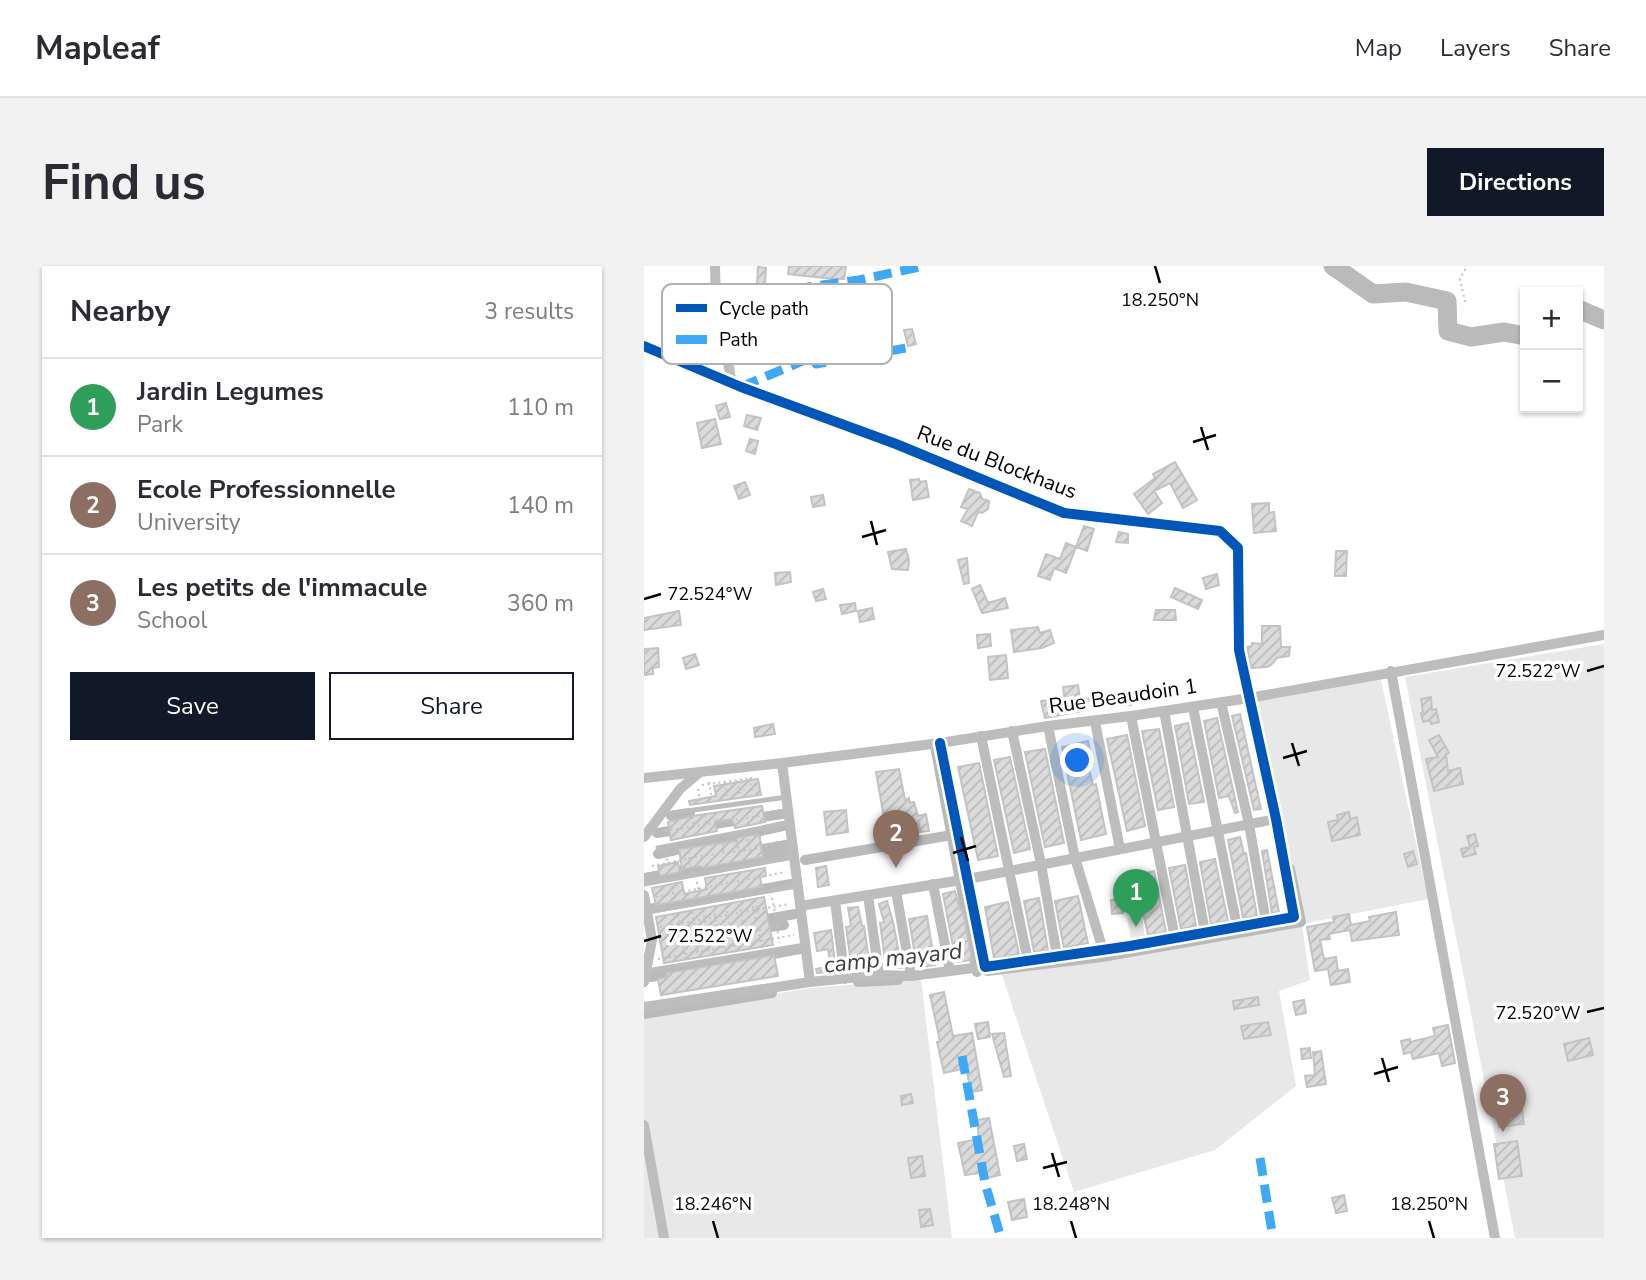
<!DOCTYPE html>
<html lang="en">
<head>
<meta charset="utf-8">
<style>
  body { margin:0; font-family:"Nunito Sans",sans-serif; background:#f2f2f3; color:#2b2b33 }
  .controls { position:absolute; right:21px; top:21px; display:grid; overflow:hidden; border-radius:0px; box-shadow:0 2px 5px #0004 }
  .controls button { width:63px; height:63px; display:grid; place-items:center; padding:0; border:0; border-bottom:2px solid #e1e1e2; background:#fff; color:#2b2b33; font:35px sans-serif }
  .you { position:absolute; left:434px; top:495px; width:24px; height:24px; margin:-18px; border:5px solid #fff; border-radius:50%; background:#1a73e8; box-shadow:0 0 0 10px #1a73e833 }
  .badge { display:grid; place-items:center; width:46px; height:46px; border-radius:50%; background:#111827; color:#fff; font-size:23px; font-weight:700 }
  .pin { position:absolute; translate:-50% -58px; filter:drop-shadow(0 2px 4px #0008) }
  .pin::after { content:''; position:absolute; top:37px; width:24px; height:21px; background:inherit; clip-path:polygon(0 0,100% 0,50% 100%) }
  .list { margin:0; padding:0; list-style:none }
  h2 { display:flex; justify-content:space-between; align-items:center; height:91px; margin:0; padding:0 28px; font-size:30px }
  h2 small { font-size:23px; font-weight:400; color:#7c7c81 }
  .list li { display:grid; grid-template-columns:46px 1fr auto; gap:21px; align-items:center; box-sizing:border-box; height:98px; padding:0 28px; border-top:2px solid #e1e1e2 }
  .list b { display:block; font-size:26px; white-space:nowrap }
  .list p { margin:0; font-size:23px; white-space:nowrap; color:#7c7c81 }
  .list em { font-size:23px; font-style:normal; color:#7c7c81 }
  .actions { display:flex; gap:14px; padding:21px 28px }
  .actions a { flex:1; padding:16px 0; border:2px solid #111827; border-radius:0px; text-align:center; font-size:24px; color:#111827 }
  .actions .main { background:#111827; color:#fff }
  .map { position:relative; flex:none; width:960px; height:972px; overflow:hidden; border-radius:0px }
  header { display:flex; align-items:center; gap:42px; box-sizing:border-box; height:98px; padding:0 35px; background:#fff; border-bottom:2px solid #e1e1e2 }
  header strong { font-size:33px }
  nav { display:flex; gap:38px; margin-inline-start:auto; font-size:24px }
  .intro { display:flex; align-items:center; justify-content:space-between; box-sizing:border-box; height:168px; padding:0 42px }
  h1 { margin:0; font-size:49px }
  .button { padding:18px 32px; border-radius:0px; background:#111827; color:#fff; font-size:24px; font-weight:700 }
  main { display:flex; gap:42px; padding:0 42px }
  aside { flex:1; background:#fff; border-radius:0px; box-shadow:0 2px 5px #0004 }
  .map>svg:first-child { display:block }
  .green { fill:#e8e8e8 }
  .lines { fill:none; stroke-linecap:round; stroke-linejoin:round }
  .canal { stroke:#bababa; stroke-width:10 }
  .river { stroke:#bababa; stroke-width:19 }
  .building { fill:url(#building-hatch); stroke:#c3c3c3; stroke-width:2 }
  .path { stroke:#c2c2c2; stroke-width:2; stroke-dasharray:2 3.5; stroke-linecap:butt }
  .lane { stroke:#bdbdbd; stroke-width:5 }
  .street { stroke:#bdbdbd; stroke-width:10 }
  .quiet { stroke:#3fa9f5; stroke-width:9; stroke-dasharray:18 9; stroke-linecap:butt }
  .cycleway-casing { stroke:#fff; stroke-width:15 }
  .cycleway { stroke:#0057b8; stroke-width:10 }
  .ticks { fill:none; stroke:#000; stroke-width:2.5 }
  .labels { text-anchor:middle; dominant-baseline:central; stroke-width:7; stroke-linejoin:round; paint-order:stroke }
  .street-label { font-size:21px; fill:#000; stroke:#fff }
  .water-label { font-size:23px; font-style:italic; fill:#3d3d3d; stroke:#fff }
  .key { fill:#fff; stroke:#b2b2b2; stroke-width:2 }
  .key-label { font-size:19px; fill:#000 }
  .ticks-label { font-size:18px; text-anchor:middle; fill:#000; stroke:#fff; stroke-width:7; stroke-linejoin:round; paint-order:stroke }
</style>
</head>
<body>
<header>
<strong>Mapleaf</strong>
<nav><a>Map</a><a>Layers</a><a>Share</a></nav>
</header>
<div class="intro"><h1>Find us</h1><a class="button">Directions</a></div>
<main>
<aside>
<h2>Nearby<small>3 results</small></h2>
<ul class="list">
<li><span class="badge" style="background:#2e9e5b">1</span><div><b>Jardin Legumes</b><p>Park</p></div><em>110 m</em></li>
<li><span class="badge" style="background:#8d6e63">2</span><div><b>Ecole Professionnelle</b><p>University</p></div><em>140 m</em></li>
<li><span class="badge" style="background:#8d6e63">3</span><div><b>Les petits de l'immacule</b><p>School</p></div><em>360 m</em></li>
</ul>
<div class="actions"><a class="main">Save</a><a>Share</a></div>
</aside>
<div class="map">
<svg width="960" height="972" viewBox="0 0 960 972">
  <defs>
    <pattern id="building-hatch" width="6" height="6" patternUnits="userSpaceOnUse" patternTransform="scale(1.75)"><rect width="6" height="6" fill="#dbdbdb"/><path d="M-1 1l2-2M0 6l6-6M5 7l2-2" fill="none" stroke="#bababa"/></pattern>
  </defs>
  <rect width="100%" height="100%" fill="#fff"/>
  <!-- green -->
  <path class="green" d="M960 378V972H871L761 411Z
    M737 414 784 633 658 658 666 714 635 725 652 820 571 884 430 926 357 706 658 655 614 435Z
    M498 649 501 671 487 673 483 652Z
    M277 713 308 972H0V750L167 722Z"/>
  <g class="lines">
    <!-- canal -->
    <path class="canal" d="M291 480 333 706
      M27 550 46 547
      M57 560 138 548
      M13 567 38 563
      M106 585 142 579
      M14 588 139 560
      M161 594 308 569
      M42 605 107 595 143 586
      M0 612 47 603 50 594 56 592
      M5 643 147 618
      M112 655 151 648
      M112 663 140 659
      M343 705 458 691 657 656 646 603
      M7 711 156 683
      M214 716 254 714
      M0 748 128 727"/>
    <!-- river -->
    <path class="river" d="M689 0 729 28 762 26 803 35 804 65 827 71 860 66 881 70
      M934 43 960 54"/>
  </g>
  <!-- building -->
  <path class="building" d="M145 0H202L200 13H191L144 8Z
    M114 1 122 2 121 19H113Z
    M268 63 272 78 264 80 260 64Z
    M82 137 86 151 76 153 72 140Z
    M103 149 117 152 113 164 100 160Z
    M71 153 77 178 58 182 53 157Z
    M106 173 114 175 111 188 102 185Z
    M346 189 360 193 358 201 344 196Z
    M531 196 553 234 539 242 526 217 510 225 518 237 504 248 490 228 511 212 509 208Z
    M275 213 276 216 282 215 285 231 269 234 266 214Z
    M101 216 106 229 95 233 90 220Z
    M325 223 336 227 338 233 345 235 344 243 338 247 334 246 328 260 317 255 324 243 317 241Z
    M179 229 181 239 169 241 167 231Z
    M625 237V247L630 246 632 265 610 267 608 238Z
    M440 260 450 263 443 285 432 281Z
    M475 266 484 268V277L472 276Z
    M422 277 432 281 422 307 410 302 406 314 394 310 402 288 416 293Z
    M262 283 265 294 264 304 248 303 244 286Z
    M692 285H703L702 310H691Z
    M323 292 325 317 320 318 314 294Z
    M146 306 147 316 132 319 131 307Z
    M573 308 575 319 562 323 559 312Z
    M336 319 344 337 361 332 364 342 338 347 328 323Z
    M531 322 558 334 554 343 527 331Z
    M179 323 182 333 172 335 169 326Z
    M211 337 212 345 198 348 196 339Z
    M228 342 230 353 216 356 214 345Z
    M512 344H531L532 354H510Z
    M35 345 37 359 0 364V352Z
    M618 360H636L637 381H646L645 390 633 392 627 399 623 401 607 402 603 381 608 380V377L618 378Z
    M394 361 396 367 406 364 410 377 398 382 370 386 367 364Z
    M346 368 347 380 334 382 333 369Z
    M14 382 15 401 9 402V408L0 409V383Z
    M51 388 55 399 42 403 39 392Z
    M362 389 364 412 346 414 344 391Z
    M434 419 438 445 401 452 397 435 405 434 407 440 421 436 419 421Z
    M451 428 465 431 487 428V439L466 440 465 431 452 437 443 434Z
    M787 431 788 444 792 443 795 456 787 458 786 454 779 456 777 447 779 446 777 433Z
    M596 448 617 543 610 544 588 450Z
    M573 452 594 546 591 547 585 530 575 532 560 455Z
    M544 457 560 536 545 538 531 460Z
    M129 458 131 468 111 471 110 462Z
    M515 463 530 541 514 544 498 465Z
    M483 469 501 560 483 565 463 473Z
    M795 469 805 487 802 488 804 505 816 502 819 518 790 525 782 493 794 491 785 474Z
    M444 475 449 498 444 499 449 519 452 518 462 568 437 574 418 481Z
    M401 483 420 577 401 581 381 486Z
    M366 491 386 583 370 587 350 494Z
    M335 497 354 590 334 594 314 501Z
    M255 503 261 534 265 532 266 537 270 536 274 550 282 548 285 565 276 566 275 558 242 564 232 506Z
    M114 513 117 529 46 539 45 535 72 530 70 520Z
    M118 540 121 556 91 562 88 553 71 556 73 565 27 574 24 556 48 550Z
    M202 544 204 566 183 569 180 546Z
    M705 546 706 553 713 551 716 569 688 575 684 556 694 554 693 549Z
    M115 568 119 591 59 602 55 600 38 603 35 583 93 575V572Z
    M831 568 834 580 830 581 832 588 819 591 817 583 826 581 823 570Z
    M596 571 600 588 602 587 613 650 599 652 584 574Z
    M623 584 635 646 628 647 618 585Z
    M769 585 773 598 764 601 760 588Z
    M571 593 584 655 567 658 556 596Z
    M34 596 36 606 16 610 14 600Z
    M541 599 552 660 537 663 525 602Z
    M182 600 185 619 174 621 172 602Z
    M121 602 122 610 116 611 118 621 12 639 8 622 38 616 40 628 63 623 61 612Z
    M510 605 522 666 504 669 491 609Z
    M311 625 316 644 318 643 320 651 328 694 312 696 299 628Z
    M434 630 444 677 420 682 411 635Z
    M120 631 129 679 20 697 12 651Z
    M395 632 404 684 390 686 380 635Z
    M477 633 479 647 468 648 467 634Z
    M243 635 249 656 258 702 242 701 236 657 240 656 235 638Z
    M364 636 375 688 350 692 341 641Z
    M214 641 218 660H220L226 702 208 704 202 661 207 660 204 642Z
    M752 646 755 669 708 675 706 664 685 668 686 673 676 674 680 693 692 691 694 705 704 703 706 716 687 719 684 703 671 705 663 661 690 656 689 651 705 648 707 659 726 655 725 651Z
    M283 650 291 699 273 701 265 653Z
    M187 664 192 705 173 707 172 703 187 700 184 683 173 685 170 667Z
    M130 689 134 710 17 729 14 713 23 711 22 707Z
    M300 726 309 770 328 767 338 824 327 826 322 802 300 807 293 776 296 775 286 729Z
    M614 731 615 739 590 743 589 735Z
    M660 734 662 747 652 749 649 736Z
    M344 756 346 771 334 773 331 758Z
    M624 756 627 769 600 773 597 760Z
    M804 759 811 797 798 800 795 787 769 793 767 786 760 788 757 775 766 773V776L791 770 789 762Z
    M360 767 367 810 360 811 348 768Z
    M945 772 949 789 924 795 920 778Z
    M666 782 667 792 658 793 657 783Z
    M677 785 682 818 663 821 661 810 671 809 669 786Z
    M267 828 269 837 258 839 257 830Z
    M877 838 880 858 855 861 852 842Z
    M345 852 356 909 343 912 341 906 321 909 314 877 335 873 333 854Z
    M873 875 878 910 855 913 850 878Z
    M380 878 383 893 373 895 370 880Z
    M278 890 281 910 267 912 264 892Z
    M700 929 703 945 692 947 688 932Z
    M380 933 383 951 368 954 364 936Z
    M286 943 289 959 277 961 275 944Z"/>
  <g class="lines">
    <!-- path -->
    <path class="path" d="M821 36 816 13 823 0
      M106 512 108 527
      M93 515 96 530
      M65 516 68 532
      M81 517 83 532
      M58 519 108 512
      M54 523 56 535
      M72 547 73 558
      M61 549 62 560
      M48 551 50 561
      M21 565 134 547
      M116 570 118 583
      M103 573 106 586
      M93 575 95 588
      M79 578V589
      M44 586 46 601
      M22 587 26 606
      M8 600 57 590 118 582 137 574
      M53 616 55 627
      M28 620 31 635
      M12 631 141 606
      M128 632 132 651
      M111 634 116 654
      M108 635 112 655
      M95 638 99 657
      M82 640 86 660
      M70 642 73 662
      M59 644 63 664
      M48 646 52 666
      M34 649 38 669
      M133 660 135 677
      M16 661 145 638
      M114 663 117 679
      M116 663 119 672
      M100 665 103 682
      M88 668 90 684
      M76 669 78 686
      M63 671 66 688
      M51 673 55 689
      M38 675 41 692
      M14 693 150 669"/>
    <!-- lane -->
    <path class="lane" d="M28 547 143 531
      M14 582 145 557
      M0 618 150 591
      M3 646 153 620
      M2 705 161 679"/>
    <!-- street -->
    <path class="street" d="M71 0 72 37 88 117
      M0 80 97 121 252 178 420 247 576 265 594 282 595 384 632 553 650 651 486 680 341 701 296 477
      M747 405 851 972
      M577 436 605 558 622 656
      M549 441 593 661
      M520 445 561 666
      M487 450 531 672
      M451 456 476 583
      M404 460 431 592 459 684
      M368 465 397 598 413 690
      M337 470 384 695
      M138 497 166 716
      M0 512 138 497 296 477 404 460 487 450 605 432 960 369
      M0 571 36 523 55 507
      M289 618 306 705
      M252 625 267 710
      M0 629 8 674 0 716
      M224 629 235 709
      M191 635 201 713
      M156 640 324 613 632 553
      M0 741 166 716 235 709 267 710 337 701
      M0 859 20 972"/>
    <!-- quiet -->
    <path class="quiet" d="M168 91 172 98 268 81
      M97 121 168 91 159 29 164 21 215 14 280 0
      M318 790 341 917 357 972
      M616 892 629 972"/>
    <!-- cycleway casing -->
    <g class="cycleway-casing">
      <path id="cycleway" d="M0 80 97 121 252 178 420 247 576 265 594 282 595 384 632 553 650 651 486 680 341 701 296 477"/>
    </g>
    <!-- cycleway -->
    <use href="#cycleway" class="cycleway"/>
  </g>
  <!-- ticks -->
  <path class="ticks" d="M511 0 516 17M557 161 564 184M549 176 572 169M227 255 233 279M218 271 242 264M0 333 17 328M943 405 960 400M648 477 655 500M639 492 663 485M317 571 324 595M309 587 332 580M0 675 17 670M943 746 960 742M738 792 745 816M730 808 754 801M408 887 415 911M399 902 423 896M69 955 74 972M427 955 432 972M785 955 790 972"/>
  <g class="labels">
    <!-- street labels -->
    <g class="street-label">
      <text transform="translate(353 196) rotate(21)">Rue du Blockhaus</text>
      <text transform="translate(479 430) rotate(-8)">Rue Beaudoin 1</text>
    </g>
    <!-- water labels -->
    <g class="water-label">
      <text transform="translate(249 692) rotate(-6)">camp mayard</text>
    </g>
  </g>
  <!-- legend -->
  <rect x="18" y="18" width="230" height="80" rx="10" class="key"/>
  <rect x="32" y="38" width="31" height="8" fill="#0057b8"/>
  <rect x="32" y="69" width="31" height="9" fill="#3fa9f5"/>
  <g class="key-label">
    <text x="75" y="49">Cycle path</text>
    <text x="75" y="80">Path</text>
  </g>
  <g class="ticks-label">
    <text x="516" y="40">18.250°N</text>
    <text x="66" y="334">72.524°W</text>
    <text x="894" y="411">72.522°W</text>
    <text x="66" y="676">72.522°W</text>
    <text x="894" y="753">72.520°W</text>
    <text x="69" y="944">18.246°N</text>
    <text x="427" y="944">18.248°N</text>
    <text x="785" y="944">18.250°N</text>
  </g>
</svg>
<div class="controls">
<button>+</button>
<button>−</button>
</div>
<div class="you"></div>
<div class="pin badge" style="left:492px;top:661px;background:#2e9e5b">1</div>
<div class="pin badge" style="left:252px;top:602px;background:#8d6e63">2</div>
<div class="pin badge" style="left:859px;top:866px;background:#8d6e63">3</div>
</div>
</main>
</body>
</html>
